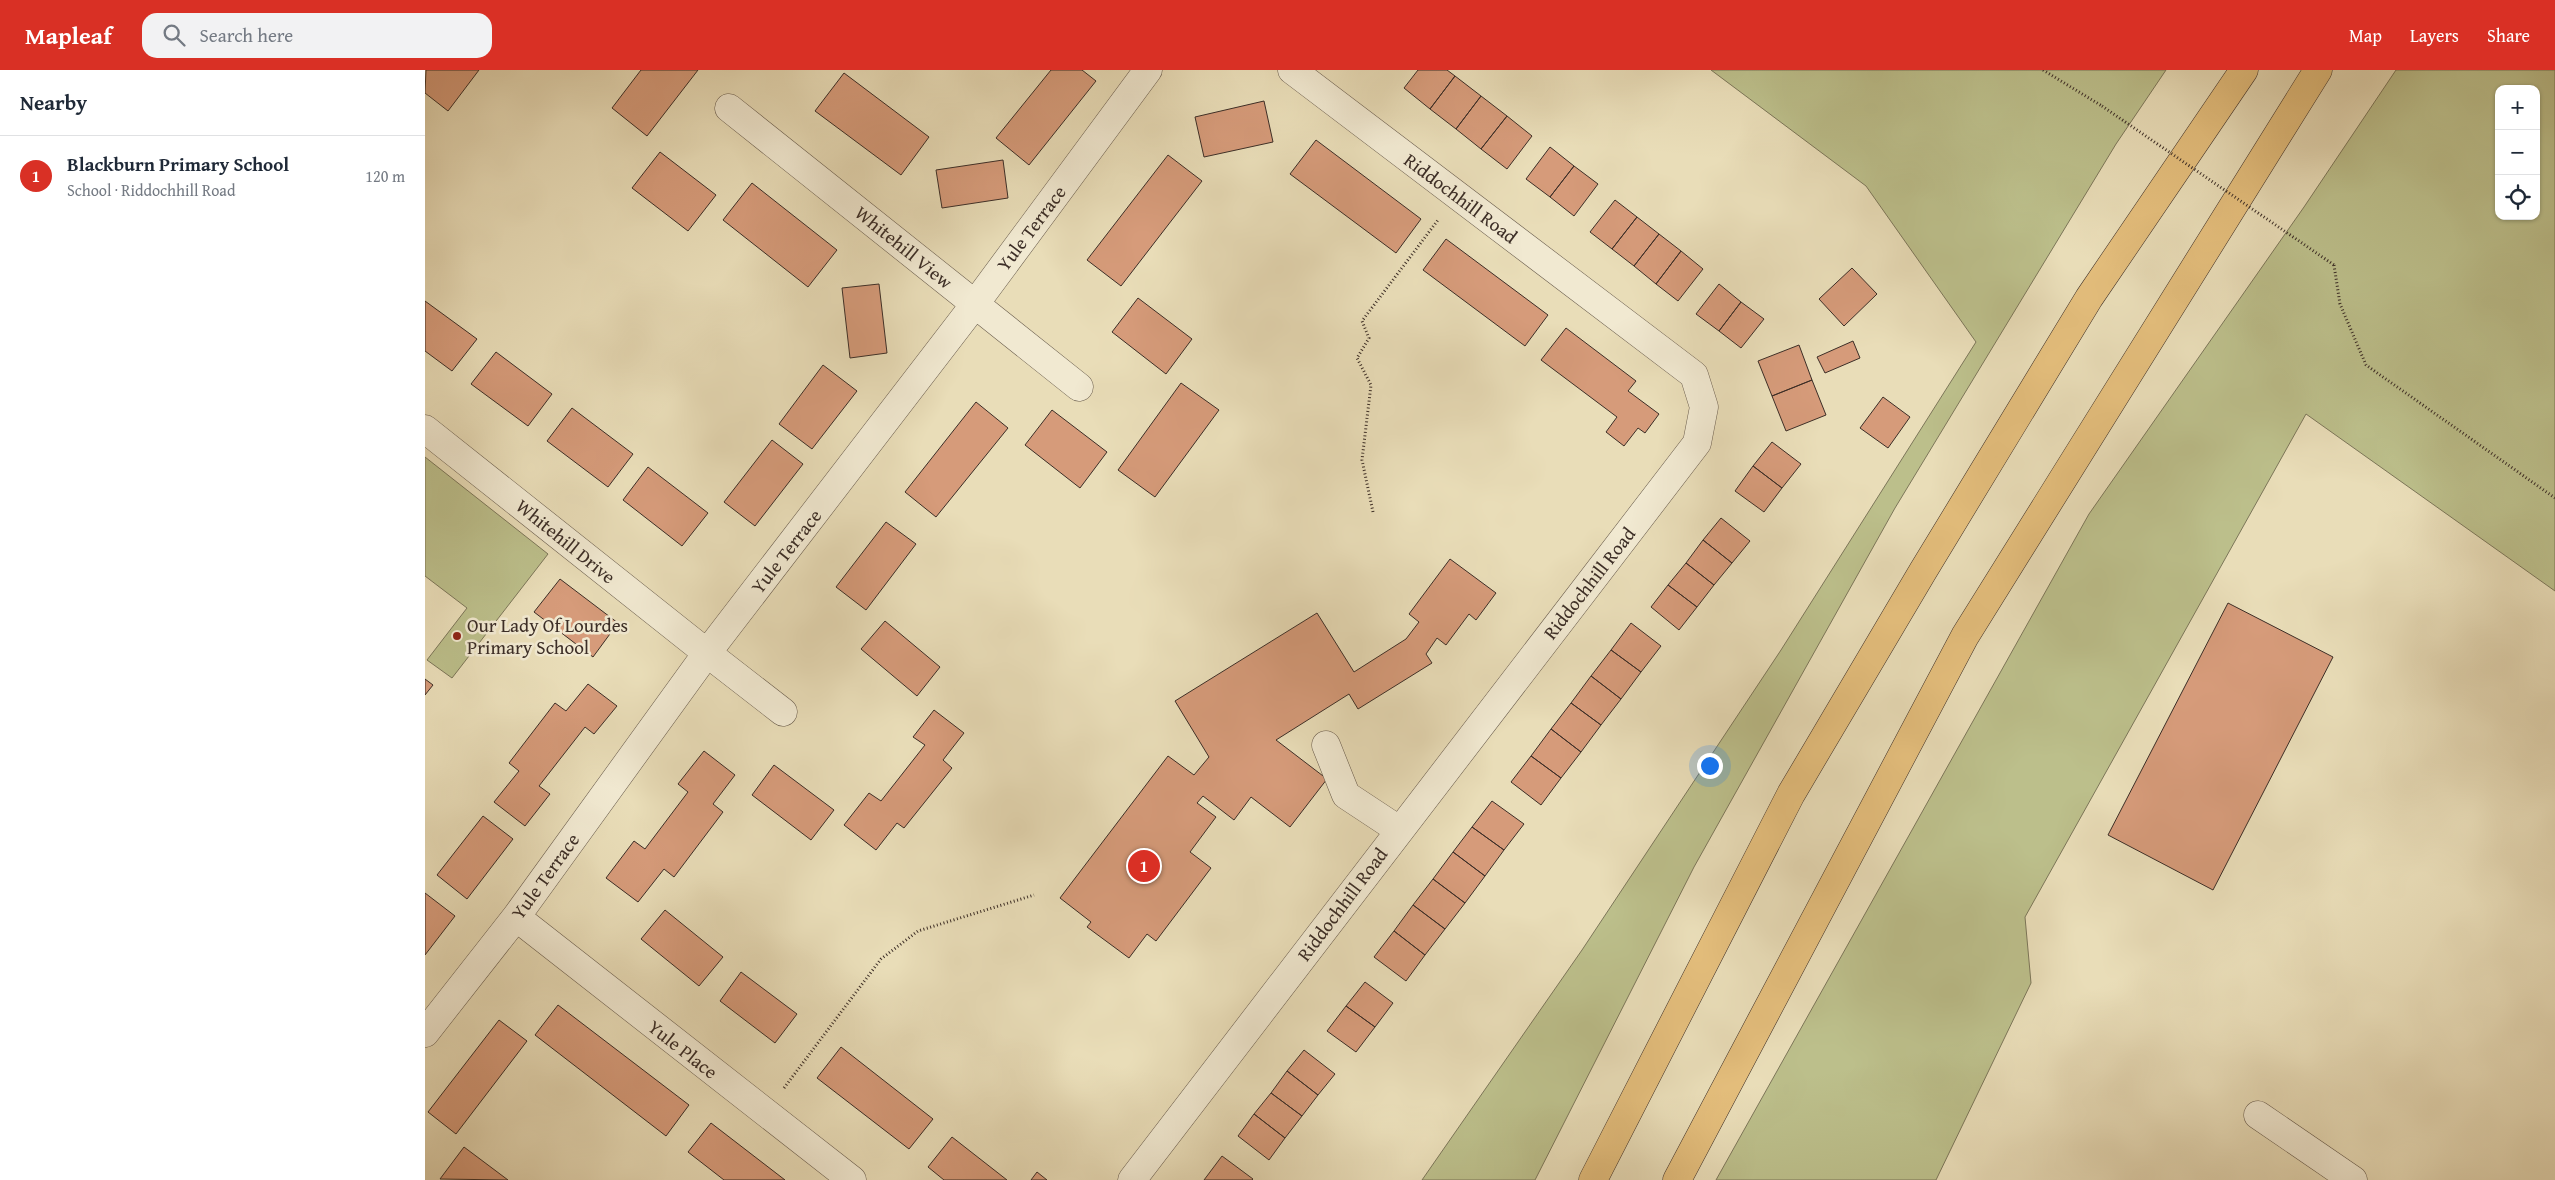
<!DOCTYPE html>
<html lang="en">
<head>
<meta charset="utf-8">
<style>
  body { margin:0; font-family:"Gentium Book Plus",serif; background:#f2f2f3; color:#1f2937 }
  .controls { position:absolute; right:15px; top:15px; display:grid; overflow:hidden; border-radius:10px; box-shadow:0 1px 4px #0004 }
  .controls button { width:45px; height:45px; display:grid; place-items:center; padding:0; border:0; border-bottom:1px solid #e0e1e3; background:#fff; color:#1f2937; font:25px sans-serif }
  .you { position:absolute; left:1284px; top:695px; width:18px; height:18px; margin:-12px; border:4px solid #fff; border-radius:50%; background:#1a73e8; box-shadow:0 0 0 8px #1a73e833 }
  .badge { display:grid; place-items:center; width:32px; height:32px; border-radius:50%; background:#d93025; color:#fff; font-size:16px; font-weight:700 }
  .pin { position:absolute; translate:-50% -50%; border:2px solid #fff; box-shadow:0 1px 5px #0006 }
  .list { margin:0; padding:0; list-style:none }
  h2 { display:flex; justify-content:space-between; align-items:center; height:65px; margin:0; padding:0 20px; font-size:21px }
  h2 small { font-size:16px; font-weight:400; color:#747a83 }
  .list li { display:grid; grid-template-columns:32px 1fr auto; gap:15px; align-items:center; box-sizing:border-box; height:80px; padding:0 20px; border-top:1px solid #e0e1e3 }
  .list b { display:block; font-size:19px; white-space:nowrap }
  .list p { margin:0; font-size:16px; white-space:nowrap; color:#747a83 }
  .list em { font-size:16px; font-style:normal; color:#747a83 }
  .icon { flex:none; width:28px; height:28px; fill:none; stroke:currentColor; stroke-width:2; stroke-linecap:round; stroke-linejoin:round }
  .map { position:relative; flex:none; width:2130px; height:1110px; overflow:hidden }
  header { display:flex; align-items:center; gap:30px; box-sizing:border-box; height:70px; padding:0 25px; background:#d93025; color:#fff }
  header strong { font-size:24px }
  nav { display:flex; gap:28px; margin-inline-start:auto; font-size:18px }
  .search { width:350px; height:45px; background:#f2f2f3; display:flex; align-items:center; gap:12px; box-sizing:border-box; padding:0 18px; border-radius:15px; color:#747a83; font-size:19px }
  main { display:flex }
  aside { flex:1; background:#fff }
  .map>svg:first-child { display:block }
  .green { fill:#bcbf8b; stroke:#7c7659; fill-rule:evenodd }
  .building { fill:#d69b7a; stroke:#3c2e27 }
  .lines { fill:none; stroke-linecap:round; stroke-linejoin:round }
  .minor-casing { stroke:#675a4b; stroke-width:29 }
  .highway-casing { stroke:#3c2e27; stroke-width:29 }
  .path { stroke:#3c2e27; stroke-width:3; stroke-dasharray:1 2.5; stroke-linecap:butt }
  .minor { stroke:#f1e9d1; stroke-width:28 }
  .highway { stroke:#e4be7c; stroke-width:28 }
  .path-bridge { stroke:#3c2e27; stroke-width:3; stroke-dasharray:1 2.5; stroke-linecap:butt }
  .poi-dot { fill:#8f2418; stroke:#f1e9d1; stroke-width:2 }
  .labels { text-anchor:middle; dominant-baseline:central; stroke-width:5; stroke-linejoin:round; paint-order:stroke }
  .street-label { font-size:19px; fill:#3c2e27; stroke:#f1e9d1 }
  .poi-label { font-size:19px; fill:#3c2e27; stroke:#f1e9d1; text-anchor:start }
</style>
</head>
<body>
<header>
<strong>Mapleaf</strong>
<div class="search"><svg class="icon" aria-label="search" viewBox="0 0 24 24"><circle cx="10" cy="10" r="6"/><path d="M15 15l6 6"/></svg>Search here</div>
<nav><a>Map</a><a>Layers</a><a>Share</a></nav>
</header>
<main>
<aside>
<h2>Nearby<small></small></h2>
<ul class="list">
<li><span class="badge">1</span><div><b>Blackburn Primary School</b><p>School · Riddochhill Road</p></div><em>120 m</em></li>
</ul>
</aside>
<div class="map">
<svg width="2130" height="1110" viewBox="0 0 2130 1110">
  <rect width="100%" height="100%" fill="#e9ddb8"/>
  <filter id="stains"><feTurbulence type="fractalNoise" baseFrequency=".004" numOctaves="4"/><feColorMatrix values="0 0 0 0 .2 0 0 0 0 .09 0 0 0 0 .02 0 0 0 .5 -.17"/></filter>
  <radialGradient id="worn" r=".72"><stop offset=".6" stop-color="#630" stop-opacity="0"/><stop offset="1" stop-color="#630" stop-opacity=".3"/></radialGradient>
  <!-- green -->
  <path class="green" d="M1286 0H1741L1691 74 1470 438 1269 797 1110 1110H997L1157 880 1356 580 1551 272 1441 116Z
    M1971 0H2130V521L1881 344 1600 847 1606 913 1511 1110H1291L1664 444 1879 137ZM2074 19H2111V146H2074Z
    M0 387 123 484 27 608 2 590 42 538 0 506Z"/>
  <!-- building -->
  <path class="building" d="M1 0H54L23 41 0 23Z
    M216 0H273L222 66 187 38Z
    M626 0H657L671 11 604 95 571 68Z
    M993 0H1022L1030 6 1005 39 979 18Z
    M419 3 504 67 476 105 390 41Z
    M1030 6 1056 26 1031 59 1005 39Z
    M1056 26 1082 46 1056 79 1031 59Z
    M839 31 848 72 779 87 770 47Z
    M1082 46 1107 66 1082 99 1056 79Z
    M891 70 996 149 971 183 865 104Z
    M1125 77 1149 96 1125 127 1101 109Z
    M235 82 291 125 263 161 207 118Z
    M743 85 777 111 696 216 662 190Z
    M578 90 583 128 517 138 511 100Z
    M1149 96 1173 114 1149 146 1125 127Z
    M327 113 412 180 383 217 298 150Z
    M1190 130 1212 147 1187 179 1165 162Z
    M1212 147 1234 164 1209 196 1187 179Z
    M1234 164 1256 181 1231 214 1209 196Z
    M1021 169 1123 245 1100 276 998 200Z
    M1256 181 1278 199 1253 231 1231 214Z
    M1427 198 1452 224 1419 256 1394 229Z
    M454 214 462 283 425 288 417 218Z
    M1294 214 1316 232 1294 261 1271 244Z
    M713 228 767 269 741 304 687 262Z
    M0 231 52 269 27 301 0 281Z
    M1316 232 1339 249 1316 278 1294 261Z
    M1141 258 1211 311 1203 321 1234 344 1220 363 1213 358 1199 376 1181 362 1192 347 1116 290Z
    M1428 271 1435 288 1400 303 1392 287Z
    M1374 275 1387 310 1347 326 1333 291Z
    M71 282 127 324 103 356 46 314Z
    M398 295 432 321 387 379 354 354Z
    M1387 310 1401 345 1361 361 1347 326Z
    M756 313 794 340 730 427 693 400Z
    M1458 327 1485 347 1463 378 1435 358Z
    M551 332 583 358 511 447 480 422Z
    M147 338 208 384 183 417 122 371Z
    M627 340 682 382 655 418 600 375Z
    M347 370 378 394 330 456 299 432Z
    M1347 372 1376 394 1357 418 1328 396Z
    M1328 396 1357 418 1339 442 1310 421Z
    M223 397 283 443 257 476 198 430Z
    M1296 448 1325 471 1307 493 1278 470Z
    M461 452 491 474 441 540 411 517Z
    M1278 470 1307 493 1289 515 1261 493Z
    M1025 489 1071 523 1051 550 1044 544 1021 575 1012 568 1001 584 1007 593 933 639 924 624 851 670 902 709 865 757 826 727 809 750 778 726 772 733 791 747 765 782 786 798 731 871 722 864 704 888 662 857 666 852 635 828 743 686 769 705 784 687 750 631 892 543 929 602 981 569 994 552 984 544Z
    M1261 493 1289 515 1272 537 1243 515Z
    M135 509 193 553 168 587 109 542Z
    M1243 515 1272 537 1254 560 1226 537Z
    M1803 533 1908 587 1788 820 1683 765Z
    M460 551 515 597 492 626 436 579Z
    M1206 553 1236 576 1216 602 1186 580Z
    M1186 580 1216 602 1196 629 1166 606Z
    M1166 606 1196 629 1176 655 1146 633Z
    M0 609 8 615 0 625Z
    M163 614 192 636 169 664 160 657 114 716 125 724 100 756 69 732 94 701 84 693 130 633 141 641Z
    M1146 633 1176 655 1156 682 1126 659Z
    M509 640 539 663 518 690 527 698 479 758 472 753 451 780 419 755 444 723 456 731 500 675 488 667Z
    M1126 659 1156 682 1136 708 1106 686Z
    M279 681 310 705 288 734 298 742 249 807 239 799 213 832 181 808 209 771 220 779 263 722 253 714Z
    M1106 686 1136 708 1116 735 1086 712Z
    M349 695 409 740 386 770 327 725Z
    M1067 731 1099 754 1079 780 1047 757Z
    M58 746 88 769 42 829 12 805Z
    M1047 757 1079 780 1060 806 1028 782Z
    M1028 782 1060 806 1040 833 1008 809Z
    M1008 809 1040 833 1020 859 988 835Z
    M0 823 30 846 0 885Z
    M988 835 1020 859 1000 885 969 861Z
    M240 840 298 887 274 916 216 869Z
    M969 861 1000 885 981 911 949 887Z
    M316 902 372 944 350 973 295 931Z
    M940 912 968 933 950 957 921 936Z
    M133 935 264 1035 241 1066 110 965Z
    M921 936 950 957 931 982 902 961Z
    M74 950 102 971 31 1064 3 1042Z
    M416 977 508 1049 484 1079 392 1008Z
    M879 980 910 1004 893 1025 862 1001Z
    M862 1001 893 1025 877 1046 846 1023Z
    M846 1023 877 1046 860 1068 829 1044Z
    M829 1044 860 1068 844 1090 813 1066Z
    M286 1053 360 1110H299L263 1082Z
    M527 1067 582 1110H519L503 1097Z
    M39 1077 83 1110 15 1109Z
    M797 1086 828 1109 827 1110H779Z
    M612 1102 622 1110H606Z"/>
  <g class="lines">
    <!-- minor casing -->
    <g class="minor-casing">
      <path id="minor" d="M304 38 654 317
        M0 359 282 583 358 642
        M901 675 921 725 974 760
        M91 847 427 1110
        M0 963 91 847 282 583 550 234 723 0
        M1833 1045 1928 1110
        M707 1110 1272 373 1279 337 1269 305 867 0"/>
    </g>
    <!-- highway casing -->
    <g class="highway-casing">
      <path id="highway" d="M1168 1110 1366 724 1498 501 1664 228 1819 0
        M1252 1110 1540 566 1893 0"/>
    </g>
    <!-- path -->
    <path class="path" d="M1618 0 1677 36
      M1909 195 1915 234 1941 295 2130 428
      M948 442 937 390 946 315 932 288 944 268 937 251 1013 150
      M359 1018 456 889 493 861 609 825"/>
    <!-- minor -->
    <use href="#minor" class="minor"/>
    <!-- highway -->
    <use href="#highway" class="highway"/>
    <!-- path-bridge -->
    <path class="path-bridge" d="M1677 36 1909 195"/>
  </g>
  <!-- markers -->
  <circle class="poi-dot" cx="32" cy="566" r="5"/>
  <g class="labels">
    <!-- street labels -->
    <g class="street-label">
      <text transform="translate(1036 128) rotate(37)">Riddochhill Road</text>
      <text transform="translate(606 158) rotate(-53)">Yule Terrace</text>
      <text transform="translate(479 177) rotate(39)">Whitehill View</text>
      <text transform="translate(141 471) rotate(39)">Whitehill Drive</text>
      <text transform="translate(361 481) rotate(-52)">Yule Terrace</text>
      <text transform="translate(1164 513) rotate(-52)">Riddochhill Road</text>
      <text transform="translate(120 806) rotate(-54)">Yule Terrace</text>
      <text transform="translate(917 834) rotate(-53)">Riddochhill Road</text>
      <text transform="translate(258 979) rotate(38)">Yule Place</text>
    </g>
    <!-- poi labels -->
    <g class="poi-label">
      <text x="42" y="555">Our Lady Of Lourdes<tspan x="42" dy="22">Primary School</tspan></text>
    </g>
  </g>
  <rect width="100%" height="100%" filter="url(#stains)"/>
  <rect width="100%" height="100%" fill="url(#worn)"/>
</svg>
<div class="controls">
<button>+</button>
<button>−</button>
<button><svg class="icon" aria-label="locate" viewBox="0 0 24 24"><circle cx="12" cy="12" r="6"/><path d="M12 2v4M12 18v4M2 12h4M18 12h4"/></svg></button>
</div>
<div class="you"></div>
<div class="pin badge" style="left:719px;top:796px">1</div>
</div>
</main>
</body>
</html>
